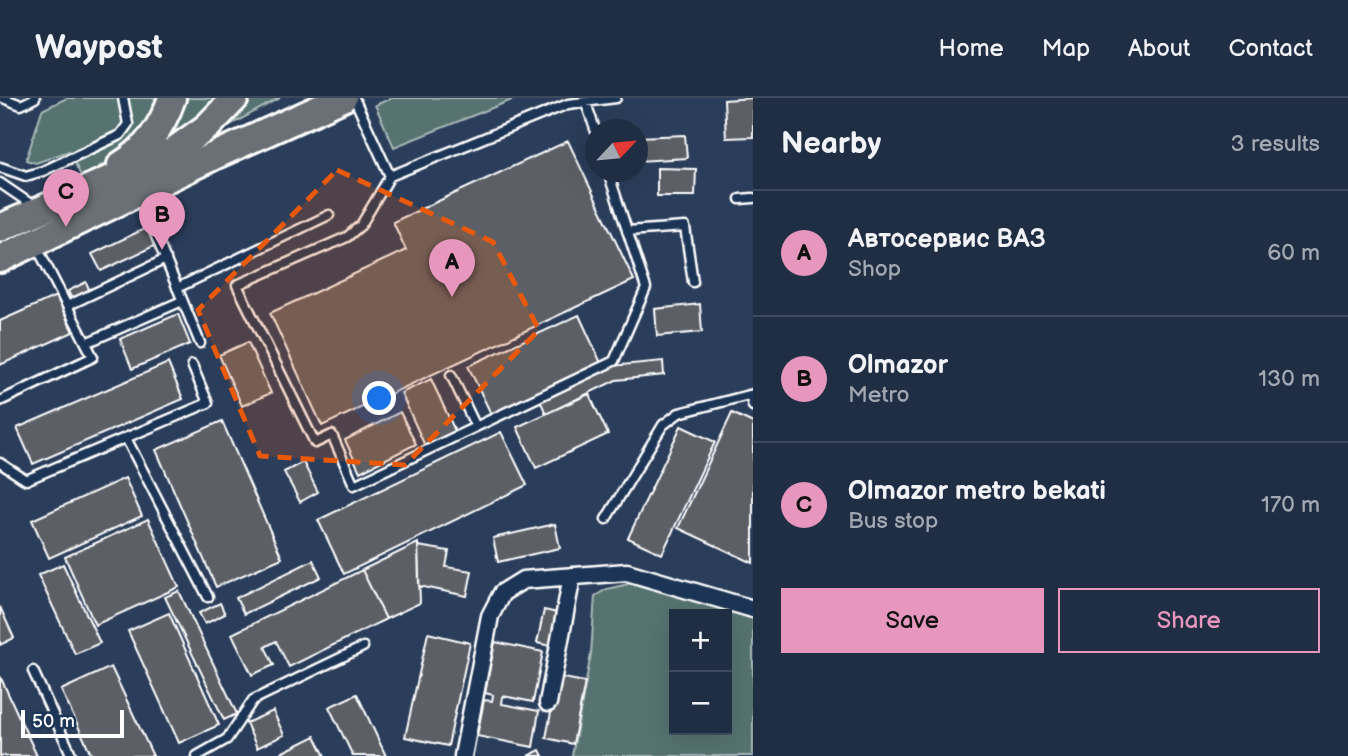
<!DOCTYPE html>
<html lang="en">
<head>
<meta charset="utf-8">
<style>
  body { margin:0; font-family:"Balsamiq Sans",sans-serif; background:#28364b; color:#f1f3f6 }
  .controls { position:absolute; right:21px; bottom:21px; display:grid; overflow:hidden; border-radius:0px; box-shadow:0 7px 28px #0002 }
  .controls button { width:63px; height:63px; display:grid; place-items:center; padding:0; border:0; border-bottom:2px solid #3d4a5d; background:#202e44; color:#f1f3f6; font:35px sans-serif }
  .compass { position:absolute; left:585px; top:21px; width:63px; height:63px; border-radius:50%; background:#202e44; box-shadow:0 7px 28px #0002; rotate:64deg }
  .scale { position:absolute; left:21px; bottom:18px; width:103px; box-sizing:border-box; padding-left:7px; border:4px solid #fff; border-top:0; font-size:19px; line-height:24px; white-space:nowrap; color:#fff; -webkit-text-stroke:5px #1d3557; paint-order:stroke }
  .you { position:absolute; left:380px; top:301px; width:24px; height:24px; margin:-18px; border:5px solid #fff; border-radius:50%; background:#1a73e8; box-shadow:0 0 0 10px #1a73e833 }
  .badge { display:grid; place-items:center; width:46px; height:46px; border-radius:50%; background:#e797bd; color:#111; font-size:23px; font-weight:700 }
  .pin { position:absolute; translate:-50% -58px; filter:drop-shadow(0 2px 4px #0008) }
  .pin::after { content:''; position:absolute; top:37px; width:24px; height:21px; background:inherit; clip-path:polygon(0 0,100% 0,50% 100%) }
  .list { margin:0; padding:0; list-style:none }
  h2 { display:flex; justify-content:space-between; align-items:center; height:91px; margin:0; padding:0 28px; font-size:30px }
  h2 small { font-size:23px; font-weight:400; color:#a2a8b2 }
  .list li { display:grid; grid-template-columns:46px 1fr auto; gap:21px; align-items:center; box-sizing:border-box; height:126px; padding:0 28px; border-top:2px solid #3d4a5d }
  .list b { display:block; font-size:26px; white-space:nowrap }
  .list p { margin:0; font-size:23px; white-space:nowrap; color:#a2a8b2 }
  .list em { font-size:23px; font-style:normal; color:#a2a8b2 }
  .actions { display:flex; gap:14px; padding:21px 28px }
  .actions a { flex:1; padding:16px 0; border:2px solid #e797bd; border-radius:0px; text-align:center; font-size:24px; color:#e797bd }
  .actions .main { background:#e797bd; color:#111 }
  .map { position:relative; flex:none; width:753px; height:658px; overflow:hidden }
  header { display:flex; align-items:center; gap:42px; box-sizing:border-box; height:98px; padding:0 35px; background:#202e44; border-bottom:2px solid #3d4a5d }
  header strong { font-size:33px }
  nav { display:flex; gap:38px; margin-inline-start:auto; font-size:24px }
  main { display:flex }
  aside { flex:1; background:#202e44 }
  .map>svg:first-child { display:block }
  .green { fill:#567371; stroke:#aab9b8; stroke-width:2; fill-rule:evenodd }
  .building { fill:#5c5f66; stroke:#fff; stroke-width:2 }
  .lines { fill:none; stroke-linecap:round; stroke-linejoin:round }
  .lane-casing { stroke:#fff; stroke-width:13 }
  .street-casing { stroke:#fff; stroke-width:21 }
  .primary-casing { stroke:#fff; stroke-width:32 }
  .lane { stroke:#1d3557; stroke-width:8 }
  .street { stroke:#1d3557; stroke-width:16 }
  .primary { stroke:#6b6f75; stroke-width:26 }
  .marked { fill:#e8590c; fill-opacity:0.2; stroke:#e8590c; stroke-width:5; stroke-dasharray:14 9; stroke-linejoin:round }
</style>
</head>
<body>
<header>
<strong>Waypost</strong>
<nav><a>Home</a><a>Map</a><a>About</a><a>Contact</a></nav>
</header>
<main>
<div class="map">
<svg width="753" height="658" viewBox="0 0 753 658">
  <rect width="100%" height="100%" fill="#2a3d5a"/>
  <filter id="ink" filterUnits="userSpaceOnUse"><feTurbulence type="fractalNoise" baseFrequency=".0143" numOctaves="2"/><feDisplacementMap in="SourceGraphic" scale="14" xChannelSelector="R" yChannelSelector="G"/><feConvolveMatrix kernelMatrix="1 2 1 2 8 2 1 2 1" color-interpolation-filters="sRGB"/></filter>
  <g filter="url(#ink)">
    <!-- green -->
    <path class="green" d="M67 0H158L150 26 136 44 82 80 69 53 36 65 26 62 42 12Z
      M182 0H227L157 50Z
      M248 0H280L219 33 221 29Z
      M392 0H517L394 49 375 7Z
      M641 483 753 517V658H572L591 556 595 498 607 491ZM674 516H727V632H674Z"/>
    <!-- building -->
    <path class="building" d="M753 0V39L726 40 724 2Z
      M685 37 687 60 638 63V39Z
      M568 43 634 182 322 328 270 215 406 152 393 124Z
      M657 70 696 71 695 98H657Z
      M148 129 156 147 101 173 92 156Z
      M86 184 91 196 73 204 68 193Z
      M56 198 73 234 0 267V223Z
      M700 206 702 234 657 238 655 211Z
      M178 216 190 246 132 271 120 241Z
      M579 217 601 265 491 316 468 268Z
      M248 244 271 295 242 308 219 257Z
      M663 263 664 277 616 282 546 316 540 302 611 268Z
      M168 265 183 301 33 366 17 330Z
      M431 281 456 335 425 348 401 295Z
      M589 296 608 336 536 370 517 329Z
      M400 314 416 346 360 374 345 342Z
      M732 315 753 325V465L678 430Z
      M222 323 282 460 216 489 156 352Z
      M681 328 715 344 662 456 628 440Z
      M501 334 527 387 344 476 318 422Z
      M303 364 318 394 300 404 284 374Z
      M125 380 142 418 49 460 32 422Z
      M148 421 179 489 95 527 65 459Z
      M555 426 560 450 498 464 493 440Z
      M418 445 420 505 386 521 362 472Z
      M418 448 449 453 446 469 472 473 467 498 419 488Z
      M313 462 321 479 244 516 236 500Z
      M63 466 100 545 75 556 38 477Z
      M362 472 386 521 289 569 276 543 265 549 274 567 252 577 232 536Z
      M179 493 237 616 224 622 165 499Z
      M220 505 225 516 205 526 199 515Z
      M0 509 14 540 0 547Z
      M544 512 562 516 555 549 537 545Z
      M169 515 219 627 179 645 128 533Z
      M428 535 470 545 448 648 405 639Z
      M495 544 543 554 533 604 503 598 502 606 539 613 533 649 477 638 484 602 492 603 493 597 485 595Z
      M111 569 153 658H92L61 592Z
      M0 578 37 658H0Z
      M558 579 585 584 573 646 546 640Z
      M357 596 386 658H353L329 609Z
      M273 613 284 637 257 650 246 625Z
      M315 638 325 658H275Z
      M540 652 543 658H528Z"/>
    <g class="lines">
      <!-- lane casing -->
      <g class="lane-casing">
        <path id="lane" d="M3 0 21 7 35 0
          M354 0 390 78
          M586 5 596 34
          M0 69 26 78 43 73 120 37 128 26 123 0
          M608 74 646 190 614 263 354 387 332 337 315 345 237 187 347 139 361 127 390 78 568 6 616 0
          M0 85 35 109
          M139 97 200 245
          M740 101 753 100
          M627 133 685 129 693 184
          M177 190 329 117
          M67 208 166 161
          M86 245 182 203
          M451 277 476 329
          M750 297 753 308
          M0 303 93 259 36 147
          M126 340 208 499
          M0 365 26 382 208 305 192 267
          M606 421 663 327 679 315 753 296
          M33 573 72 658
          M197 658 227 641 253 602 363 549"/>
      </g>
      <!-- street casing -->
      <g class="street-casing">
        <path id="street" d="M548 605 572 478
          M463 658 490 518 502 495 523 482 627 474 753 511"/>
      </g>
      <!-- primary casing -->
      <g class="primary-casing">
        <path id="primary" d="M121 67C147 51 162 29 172 0
          M0 130 172 54 207 29 235 0
          M0 161 214 58 343 0"/>
      </g>
      <!-- lane -->
      <use href="#lane" class="lane"/>
      <!-- street -->
      <use href="#street" class="street"/>
      <!-- primary -->
      <use href="#primary" class="primary"/>
    </g>
  </g>
  <!-- marked area -->
  <path class="marked" d="M337 72 493 144 539 232 405 367 260 358 198 212Z"/>
</svg>
<div class="controls">
<button>+</button>
<button>−</button>
</div>
<svg class="compass" viewBox="-18 -18 36 36"><path d="M0-13l5 13h-10z" fill="#e53935"/><path d="M0 13l5-13h-10z" fill="#a2a8b2"/></svg>
<div class="scale">50 m</div>
<div class="you"></div>
<div class="pin badge" style="left:452px;top:199px">A</div>
<div class="pin badge" style="left:162px;top:152px">B</div>
<div class="pin badge" style="left:66px;top:129px">C</div>
</div>
<aside>
<h2>Nearby<small>3 results</small></h2>
<ul class="list">
<li><span class="badge">A</span><div><b>Автосервис ВАЗ</b><p>Shop</p></div><em>60 m</em></li>
<li><span class="badge">B</span><div><b>Olmazor</b><p>Metro</p></div><em>130 m</em></li>
<li><span class="badge">C</span><div><b>Olmazor metro bekati</b><p>Bus stop</p></div><em>170 m</em></li>
</ul>
<div class="actions"><a class="main">Save</a><a>Share</a></div>
</aside>
</main>
</body>
</html>
